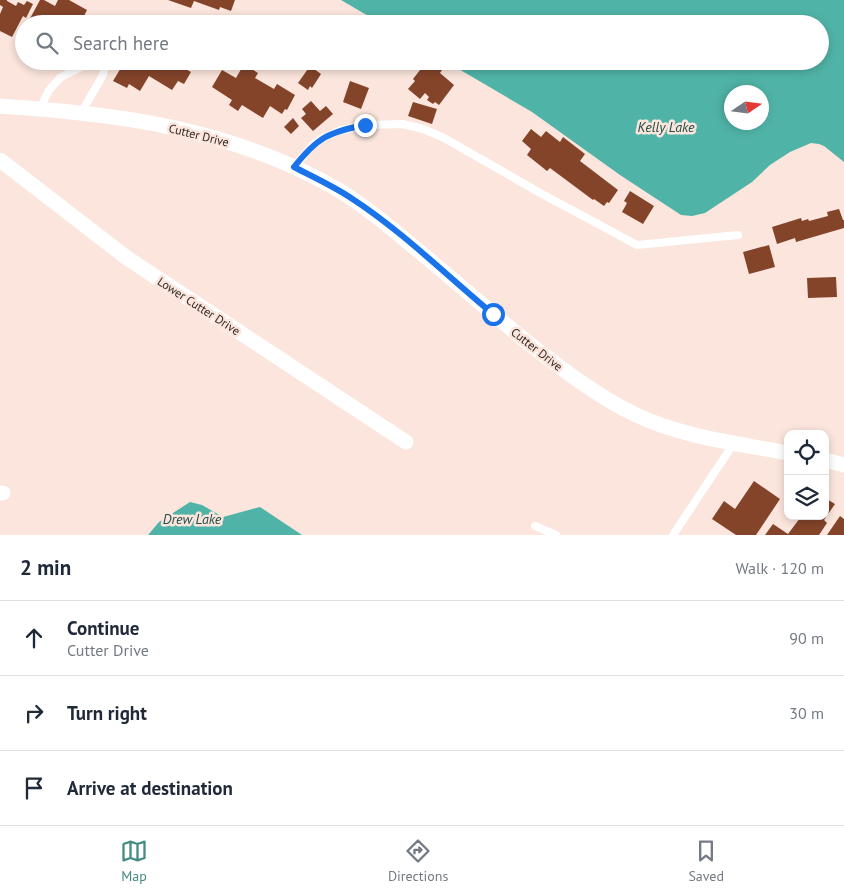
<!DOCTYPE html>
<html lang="en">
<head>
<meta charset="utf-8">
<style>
  body { margin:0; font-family:"PT Sans",sans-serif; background:#f2f2f3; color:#1f2937 }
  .controls { position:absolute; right:15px; bottom:15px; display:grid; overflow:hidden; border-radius:10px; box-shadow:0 2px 8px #0003 }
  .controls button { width:45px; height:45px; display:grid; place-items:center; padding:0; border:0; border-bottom:1px solid #e0e1e3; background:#fff; color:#1f2937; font:25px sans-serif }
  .compass { position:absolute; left:724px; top:85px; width:45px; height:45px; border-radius:50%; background:#fff; box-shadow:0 2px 8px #0003; rotate:77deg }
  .stop { position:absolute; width:15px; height:15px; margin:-11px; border:4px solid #1a73e8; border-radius:50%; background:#fff }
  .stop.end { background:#1a73e8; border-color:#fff; box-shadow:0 1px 5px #0008 }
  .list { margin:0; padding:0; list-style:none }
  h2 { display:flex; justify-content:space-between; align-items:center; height:65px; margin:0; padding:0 20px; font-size:21px }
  h2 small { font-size:16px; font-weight:400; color:#747a83 }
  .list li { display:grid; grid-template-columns:32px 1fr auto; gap:15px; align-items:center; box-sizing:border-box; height:75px; padding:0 20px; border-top:1px solid #e0e1e3 }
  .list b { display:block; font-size:19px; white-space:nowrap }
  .list p { margin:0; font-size:16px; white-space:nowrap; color:#747a83 }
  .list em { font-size:16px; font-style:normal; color:#747a83 }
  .icon { flex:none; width:28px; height:28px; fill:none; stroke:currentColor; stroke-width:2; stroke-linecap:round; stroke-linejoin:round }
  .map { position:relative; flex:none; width:844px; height:535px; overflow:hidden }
  .search { position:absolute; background:#fff; box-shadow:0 2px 8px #0003; left:15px; right:15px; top:15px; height:55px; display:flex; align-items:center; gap:12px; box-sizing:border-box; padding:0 18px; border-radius:28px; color:#747a83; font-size:19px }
  .sheet { height:290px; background:#fff }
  nav { display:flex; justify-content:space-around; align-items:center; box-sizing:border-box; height:70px; border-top:1px solid #e0e1e3; background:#fff; font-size:14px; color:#747a83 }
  nav a { display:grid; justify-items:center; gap:2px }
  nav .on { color:#478c84 }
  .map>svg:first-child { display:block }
  .water { fill:#50b3a7; fill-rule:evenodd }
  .building { fill:#83442a }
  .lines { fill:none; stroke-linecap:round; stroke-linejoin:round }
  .service { stroke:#fff; stroke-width:8 }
  .minor { stroke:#fff; stroke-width:15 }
  .route { stroke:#1a73e8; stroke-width:6 }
  .labels { text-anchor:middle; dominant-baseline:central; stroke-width:5; stroke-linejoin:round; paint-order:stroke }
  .street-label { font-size:12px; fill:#2f2724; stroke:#fbe5dc }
  .water-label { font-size:14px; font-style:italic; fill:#214d48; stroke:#fbe5dc }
</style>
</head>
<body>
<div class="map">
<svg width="844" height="535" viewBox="0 0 844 535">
  <rect width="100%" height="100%" fill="#fbe5dc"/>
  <!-- water -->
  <path class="water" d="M341 0H844V162L824 146 819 144 811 143 790 152 770 165 752 182 705 213 692 216 681 215 620 175 532 112 445 61H820V24H382ZM732 92H762V122H732Z
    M190 502 202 505 223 517 260 507 302 535H148L159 522Z"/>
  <!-- building -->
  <path class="building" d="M0 0H7V1L16 6 18 2 24 5 27 1 33 4 26 18 23 16 12 37 0 31V14L3 7 0 5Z
    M40 0H44L55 6 58 0H69L87 10 81 22 83 24H27Z
    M168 0H235L231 11 220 7 219 10 194 1 191 8Z
    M125 61H183L180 66 191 72 184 84 178 81 172 90 149 76 140 91 129 84 127 88 113 81Z
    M214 61H232L227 69Z
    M427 61H430L442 70 440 73 454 85 439 105 435 102 433 104 427 100 429 97 425 93 420 99 408 89 415 81 413 79Z
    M244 64 258 73 255 78 274 89 277 84 295 95 287 110 285 109 282 114 270 106 263 118 242 105 238 111 229 105 232 100 212 87 222 70 236 78Z
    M310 66 321 74 312 88 310 86 308 90 298 83Z
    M350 81 369 88 361 109 343 102Z
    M311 101 320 111 326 106 333 114 313 131 301 118 306 114 302 109Z
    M413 102 437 109 432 124 408 116Z
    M293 118 299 126 291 134 284 127Z
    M531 129 541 137 546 131 560 142 563 137 585 154 580 161 618 190 609 203 607 202 604 206 594 199 593 200 550 168 547 171 527 155 531 149 522 141Z
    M630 191 654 206 643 224 622 212 627 203 624 201Z
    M839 209 843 220H844V228L796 242 795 238 777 244 772 227 801 218 802 221 808 219 809 221 828 216 827 212Z
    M769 245 775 267 749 274 743 252Z
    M836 277 837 297 808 298 807 278Z
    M754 481 780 499 756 535H736L712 519 724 501 735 509Z
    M825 498 835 504 824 520 827 523 819 535H765L773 524 788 534 800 518 798 516H825Z
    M840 516 844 519V535H827Z"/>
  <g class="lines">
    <!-- service -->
    <path class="service" d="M40 109 49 90 61 77 94 61
      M81 113 103 75 105 65 103 61
      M294 167 312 146 321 139 338 131 365 125 403 124 423 129 444 138 542 194 637 245 738 235
      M535 526 556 535
      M673 535 734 443"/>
    <!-- minor -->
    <path class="minor" d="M0 106C27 108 53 110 80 113 169 122 259 144 337 189 365 206 390 227 415 248 453 279 489 311 527 342 561 368 595 395 634 414 682 437 735 443 788 453
      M0 160 127 258 406 442
      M825 460 844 465
      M0 493H3"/>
  </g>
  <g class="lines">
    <!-- route -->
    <path class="route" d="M365 125C328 132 317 138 294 167 313 177 333 186 351 198 402 231 446 275 493 314"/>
  </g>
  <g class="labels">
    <!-- street labels -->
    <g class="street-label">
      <text transform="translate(199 135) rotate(14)">Cutter Drive</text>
      <text transform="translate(199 306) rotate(33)">Lower Cutter Drive</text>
      <text transform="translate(537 349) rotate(38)">Cutter Drive</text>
    </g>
    <!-- water labels -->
    <g class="water-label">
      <text x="666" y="127">Kelly Lake</text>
      <text x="192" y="519">Drew Lake</text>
    </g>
  </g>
</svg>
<div class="controls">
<button><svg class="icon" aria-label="locate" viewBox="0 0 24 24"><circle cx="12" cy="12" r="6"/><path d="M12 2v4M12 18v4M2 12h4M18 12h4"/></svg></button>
<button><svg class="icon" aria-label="layers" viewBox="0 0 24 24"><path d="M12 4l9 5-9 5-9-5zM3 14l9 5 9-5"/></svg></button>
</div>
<svg class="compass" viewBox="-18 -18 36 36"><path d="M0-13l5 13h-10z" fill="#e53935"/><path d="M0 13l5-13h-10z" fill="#747a83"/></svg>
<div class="stop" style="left:493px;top:314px"></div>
<div class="stop end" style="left:365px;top:125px"></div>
<div class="search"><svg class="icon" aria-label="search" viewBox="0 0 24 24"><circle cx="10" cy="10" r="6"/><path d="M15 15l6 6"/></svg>Search here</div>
</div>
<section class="sheet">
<h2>2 min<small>Walk · 120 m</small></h2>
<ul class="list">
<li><svg class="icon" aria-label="ahead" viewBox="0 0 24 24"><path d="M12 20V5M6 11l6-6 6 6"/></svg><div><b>Continue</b><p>Cutter Drive</p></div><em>90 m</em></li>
<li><svg class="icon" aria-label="right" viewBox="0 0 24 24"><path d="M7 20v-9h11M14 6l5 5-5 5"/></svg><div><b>Turn right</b></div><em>30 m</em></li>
<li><svg class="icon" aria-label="arrive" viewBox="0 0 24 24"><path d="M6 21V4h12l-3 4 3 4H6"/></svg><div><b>Arrive at destination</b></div></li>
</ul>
</section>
<nav>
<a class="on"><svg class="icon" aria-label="map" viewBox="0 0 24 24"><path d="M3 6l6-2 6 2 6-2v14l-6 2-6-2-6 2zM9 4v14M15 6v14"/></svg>Map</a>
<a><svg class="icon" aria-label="directions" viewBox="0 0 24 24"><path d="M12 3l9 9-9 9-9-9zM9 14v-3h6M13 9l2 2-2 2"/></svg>Directions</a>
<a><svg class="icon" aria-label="saved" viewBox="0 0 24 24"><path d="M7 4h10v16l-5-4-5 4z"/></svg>Saved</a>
</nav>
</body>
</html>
